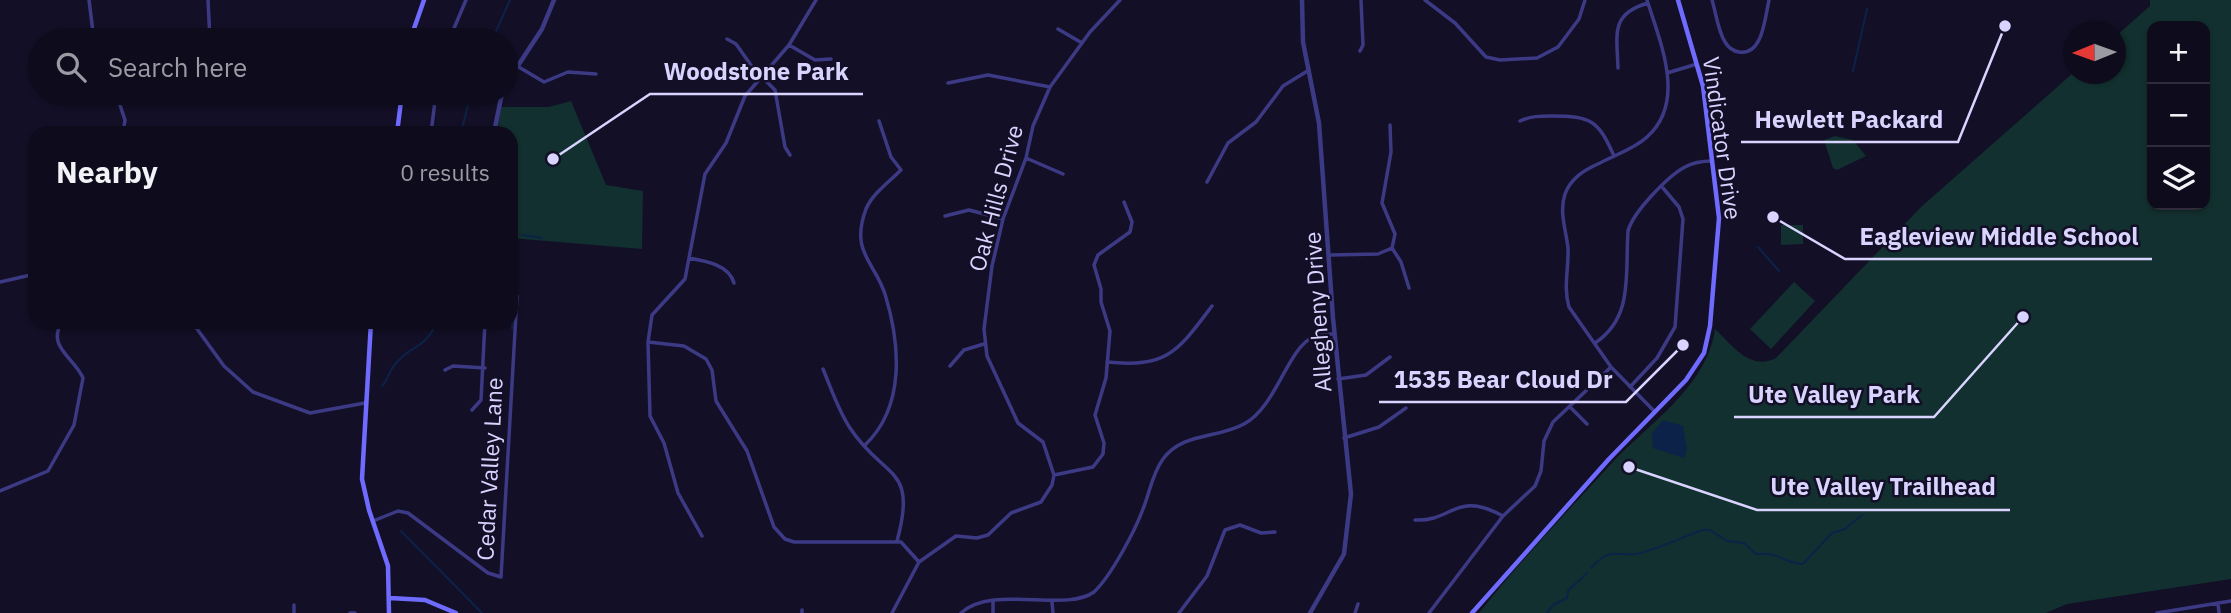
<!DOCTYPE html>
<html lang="en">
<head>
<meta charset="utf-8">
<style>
  body { margin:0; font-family:"IBM Plex Sans",sans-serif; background:#1c1929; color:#f1f3f6 }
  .controls { position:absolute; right:21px; top:21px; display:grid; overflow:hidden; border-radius:14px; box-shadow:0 2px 5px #0004 }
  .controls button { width:63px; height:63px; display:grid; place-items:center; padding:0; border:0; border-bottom:2px solid #2e2b3b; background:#0e0b1c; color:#f1f3f6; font:35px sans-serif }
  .compass { position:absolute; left:2063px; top:21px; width:63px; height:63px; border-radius:50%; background:#0e0b1c; box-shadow:0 2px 5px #0004; rotate:269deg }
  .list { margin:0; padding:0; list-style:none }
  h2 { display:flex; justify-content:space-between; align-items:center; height:91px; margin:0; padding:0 28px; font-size:30px }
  h2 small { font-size:23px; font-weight:400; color:#9b9ba3 }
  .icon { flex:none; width:38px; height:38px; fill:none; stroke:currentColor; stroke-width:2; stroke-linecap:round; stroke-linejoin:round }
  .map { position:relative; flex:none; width:2231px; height:613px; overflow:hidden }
  .search { position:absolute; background:#0e0b1c; box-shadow:0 2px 5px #0004; left:28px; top:28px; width:490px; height:77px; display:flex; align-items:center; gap:18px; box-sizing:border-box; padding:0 24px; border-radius:38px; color:#9b9ba3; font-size:26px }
  .panel { position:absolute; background:#0e0b1c; box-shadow:0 2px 5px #0004; left:28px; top:126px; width:490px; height:203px; border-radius:21px }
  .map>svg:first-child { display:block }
  .green { fill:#12302f; fill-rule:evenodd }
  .water { fill:#0c2248 }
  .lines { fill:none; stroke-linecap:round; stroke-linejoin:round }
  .stream { stroke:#0c2248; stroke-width:2 }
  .minor { stroke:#3d3a85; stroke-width:3.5 }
  .tertiary { stroke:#3d3a85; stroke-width:4.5 }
  .secondary { stroke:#6f6bff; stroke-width:4.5 }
  .labels { text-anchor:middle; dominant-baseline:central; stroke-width:5; stroke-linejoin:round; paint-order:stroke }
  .street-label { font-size:23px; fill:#d9d4ff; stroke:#130f26 }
  .leader { fill:none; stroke:#d9d4ff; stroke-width:2.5 }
  .callout-dot { fill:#d9d4ff; stroke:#130f26; stroke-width:2.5 }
  .callout-label { font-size:24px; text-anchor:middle; font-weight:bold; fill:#d9d4ff; stroke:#130f26; stroke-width:5; stroke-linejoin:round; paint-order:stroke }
</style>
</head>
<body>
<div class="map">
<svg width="2231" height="613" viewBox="0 0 2231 613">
  <rect width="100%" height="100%" fill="#130f26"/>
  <!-- green -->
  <path class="green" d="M2150 0H2231V579L2067 604 2046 613H1479C1519 562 1566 513 1610 465 1648 424 1707 387 1715 329 1733 346 1750 371 1776 358L1921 207 2073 73 2116 74V36L2150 6ZM2152 26H2205V205H2152Z
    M571 101 606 185 643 191 642 249 511 238V133H497L501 107H549Z
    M1835 136 1853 140 1866 156 1837 170 1833 168 1824 140Z
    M1781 225H1803V244L1781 245Z
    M1794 282 1815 301 1771 349 1750 329Z"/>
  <!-- water -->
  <path class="water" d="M1663 420 1683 426 1687 449 1684 458 1653 448 1652 433Z"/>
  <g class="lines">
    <!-- stream -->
    <path class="stream" d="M492 40 510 0
      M1853 71 1867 9
      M461 133 471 93
      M522 235 542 238
      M1758 247 1779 271
      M512 329 516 268
      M382 386C389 378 389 370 397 362 413 344 424 350 437 322
      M401 531 482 613
      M1591 568C1611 547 1612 556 1635 554 1648 553 1688 535 1702 530H1710L1727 541 1744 543 1756 554C1783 552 1781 563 1803 564L1832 533 1845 529 1862 515
      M1547 613 1553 605 1567 598 1568 591 1587 573"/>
    <!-- minor -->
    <path class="minor" d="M89 0 94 40
      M208 0 210 40
      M1425 0 1455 23 1486 57 1500 60 1537 58 1558 47 1579 19 1585 0
      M1647 0C1660 42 1687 102 1647 137 1634 149 1615 155 1600 163 1584 170 1571 178 1565 194 1559 212 1566 230 1568 248 1569 268 1563 287 1569 307L1611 367 1655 412
      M1712 0C1716 13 1718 31 1725 42 1728 47 1733 51 1739 52 1763 56 1765 17 1769 0
      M1058 29 1082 43
      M727 39 736 44 753 68 775 90 785 147 790 155
      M449 40 466 0
      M789 45 815 60 831 59
      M1360 51 1363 45 1361 0
      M517 66 544 82 568 72 596 74
      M1618 68C1617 34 1610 14 1648 3
      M1667 73 1697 64
      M948 83 988 75 1050 87
      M116 93 125 120 123 133
      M1520 121C1531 116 1540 116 1552 116 1591 116 1598 120 1614 156
      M1390 125 1391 152 1382 203 1395 234 1392 248
      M431 133 436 93
      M1026 158 1063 174
      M1207 182 1228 143 1256 122 1283 86 1309 70
      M945 216 969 210 1003 219
      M1392 248 1401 262 1409 288
      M1331 255 1378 254 1392 248
      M689 258C706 261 729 265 734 283
      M0 282 35 274
      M192 322 224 366 253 392 310 413 365 403
      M648 342 684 346 706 359 712 370 716 401 747 451 774 527 785 539 794 542H901L919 562
      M1595 343C1634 317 1625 274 1628 231 1633 212 1668 176 1685 167 1694 162 1703 161 1712 161
      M1107 362C1168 368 1178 351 1212 306
      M950 366 964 350 984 344
      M823 369C831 388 838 410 850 428 884 480 918 465 897 541
      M445 370 453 366 485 368
      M1338 379 1366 375 1390 357
      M1630 387 1657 358 1675 327 1683 219 1679 207 1663 188
      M1570 407 1587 424
      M472 410 481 400 485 322
      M1344 438 1379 427 1406 408
      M865 445C906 406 900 343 885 294 874 261 850 252 866 209 872 194 890 181 901 170L891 157 879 121
      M1054 475 1093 467 1103 454 1104 443 1095 415 1106 378 1110 331 1101 302V289L1094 265 1098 255 1130 232 1132 222 1124 202
      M0 491 48 471 74 425 83 378C75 358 46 347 62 322
      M1415 520C1453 522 1455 490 1503 516
      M373 521 398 511 408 513 488 573 501 577 517 296
      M702 536 678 493 664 443 650 416 648 342 652 315 685 279 705 174 726 143 745 96 789 45 816 0
      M993 602V613
      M1052 602 1053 613
      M2218 603 2219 613
      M802 610V613
      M294 613V605
      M350 613H355
      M892 613 919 562 956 536 977 538 988 535 1011 513 1041 502 1052 485 1054 475 1043 442 1018 423 987 356 984 329 992 266 1003 219 1026 158 1033 126 1050 87 1090 32 1120 0
      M961 613C993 584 1065 613 1094 592 1111 576 1135 531 1143 509 1150 492 1152 474 1163 459 1183 432 1217 439 1244 424 1277 406 1287 349 1313 337 1320 334 1328 334 1334 334
      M1179 613 1207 576 1225 530 1240 525 1261 533 1275 532
      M1355 613 1358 604
      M1429 613 1503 516 1535 486 1541 471 1544 441 1553 422 1610 368
      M2157 613 2231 601"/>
    <!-- tertiary -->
    <path class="tertiary" d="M1302 0 1303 42 1319 123 1333 318 1351 494 1344 554 1310 613
      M506 84 542 29 554 0
      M494 133 502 93"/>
    <!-- secondary -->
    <path class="secondary" d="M410 40 424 0
      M397 133 402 93
      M371 322 362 479 369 510 388 566 389 613
      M390 598 425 600 456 613
      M1472 613 1609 459 1686 380 1704 353 1710 326 1719 218 1703 86 1678 0"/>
  </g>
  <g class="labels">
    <!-- street labels -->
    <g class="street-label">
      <text transform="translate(1723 138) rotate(82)">Vindicator Drive</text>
      <text transform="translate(995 198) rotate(-75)">Oak Hills Drive</text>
      <text transform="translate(1317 312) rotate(-94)">Allegheny Drive</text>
      <text transform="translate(489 469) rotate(-87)">Cedar Valley Lane</text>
    </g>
  </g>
  <!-- callouts -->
  <path class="leader" d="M553 159L650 94H863M2005 26L1958 142H1741M1773 217L1845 259H2152M1683 345L1626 402H1379M2023 317L1934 417H1734M1629 467L1757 510H2010"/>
  <g class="callout-dot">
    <circle cx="553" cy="159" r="7"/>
    <circle cx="2005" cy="26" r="7"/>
    <circle cx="1773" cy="217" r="7"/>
    <circle cx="1683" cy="345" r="7"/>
    <circle cx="2023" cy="317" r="7"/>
    <circle cx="1629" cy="467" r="7"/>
  </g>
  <g class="callout-label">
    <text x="756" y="80">Woodstone Park</text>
    <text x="1849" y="128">Hewlett Packard</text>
    <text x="1999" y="245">Eagleview Middle School</text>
    <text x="1503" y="388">1535 Bear Cloud Dr</text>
    <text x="1834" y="403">Ute Valley Park</text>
    <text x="1883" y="495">Ute Valley Trailhead</text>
  </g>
</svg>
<div class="controls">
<button>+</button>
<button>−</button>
<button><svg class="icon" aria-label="layers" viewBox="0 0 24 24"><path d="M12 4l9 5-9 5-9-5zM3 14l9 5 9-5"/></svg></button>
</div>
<svg class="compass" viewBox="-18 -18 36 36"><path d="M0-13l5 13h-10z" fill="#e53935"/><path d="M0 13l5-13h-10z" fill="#9b9ba3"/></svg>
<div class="search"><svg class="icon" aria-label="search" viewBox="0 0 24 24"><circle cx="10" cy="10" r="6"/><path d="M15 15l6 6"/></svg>Search here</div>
<section class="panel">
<h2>Nearby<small>0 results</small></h2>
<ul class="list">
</ul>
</section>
</div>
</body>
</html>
